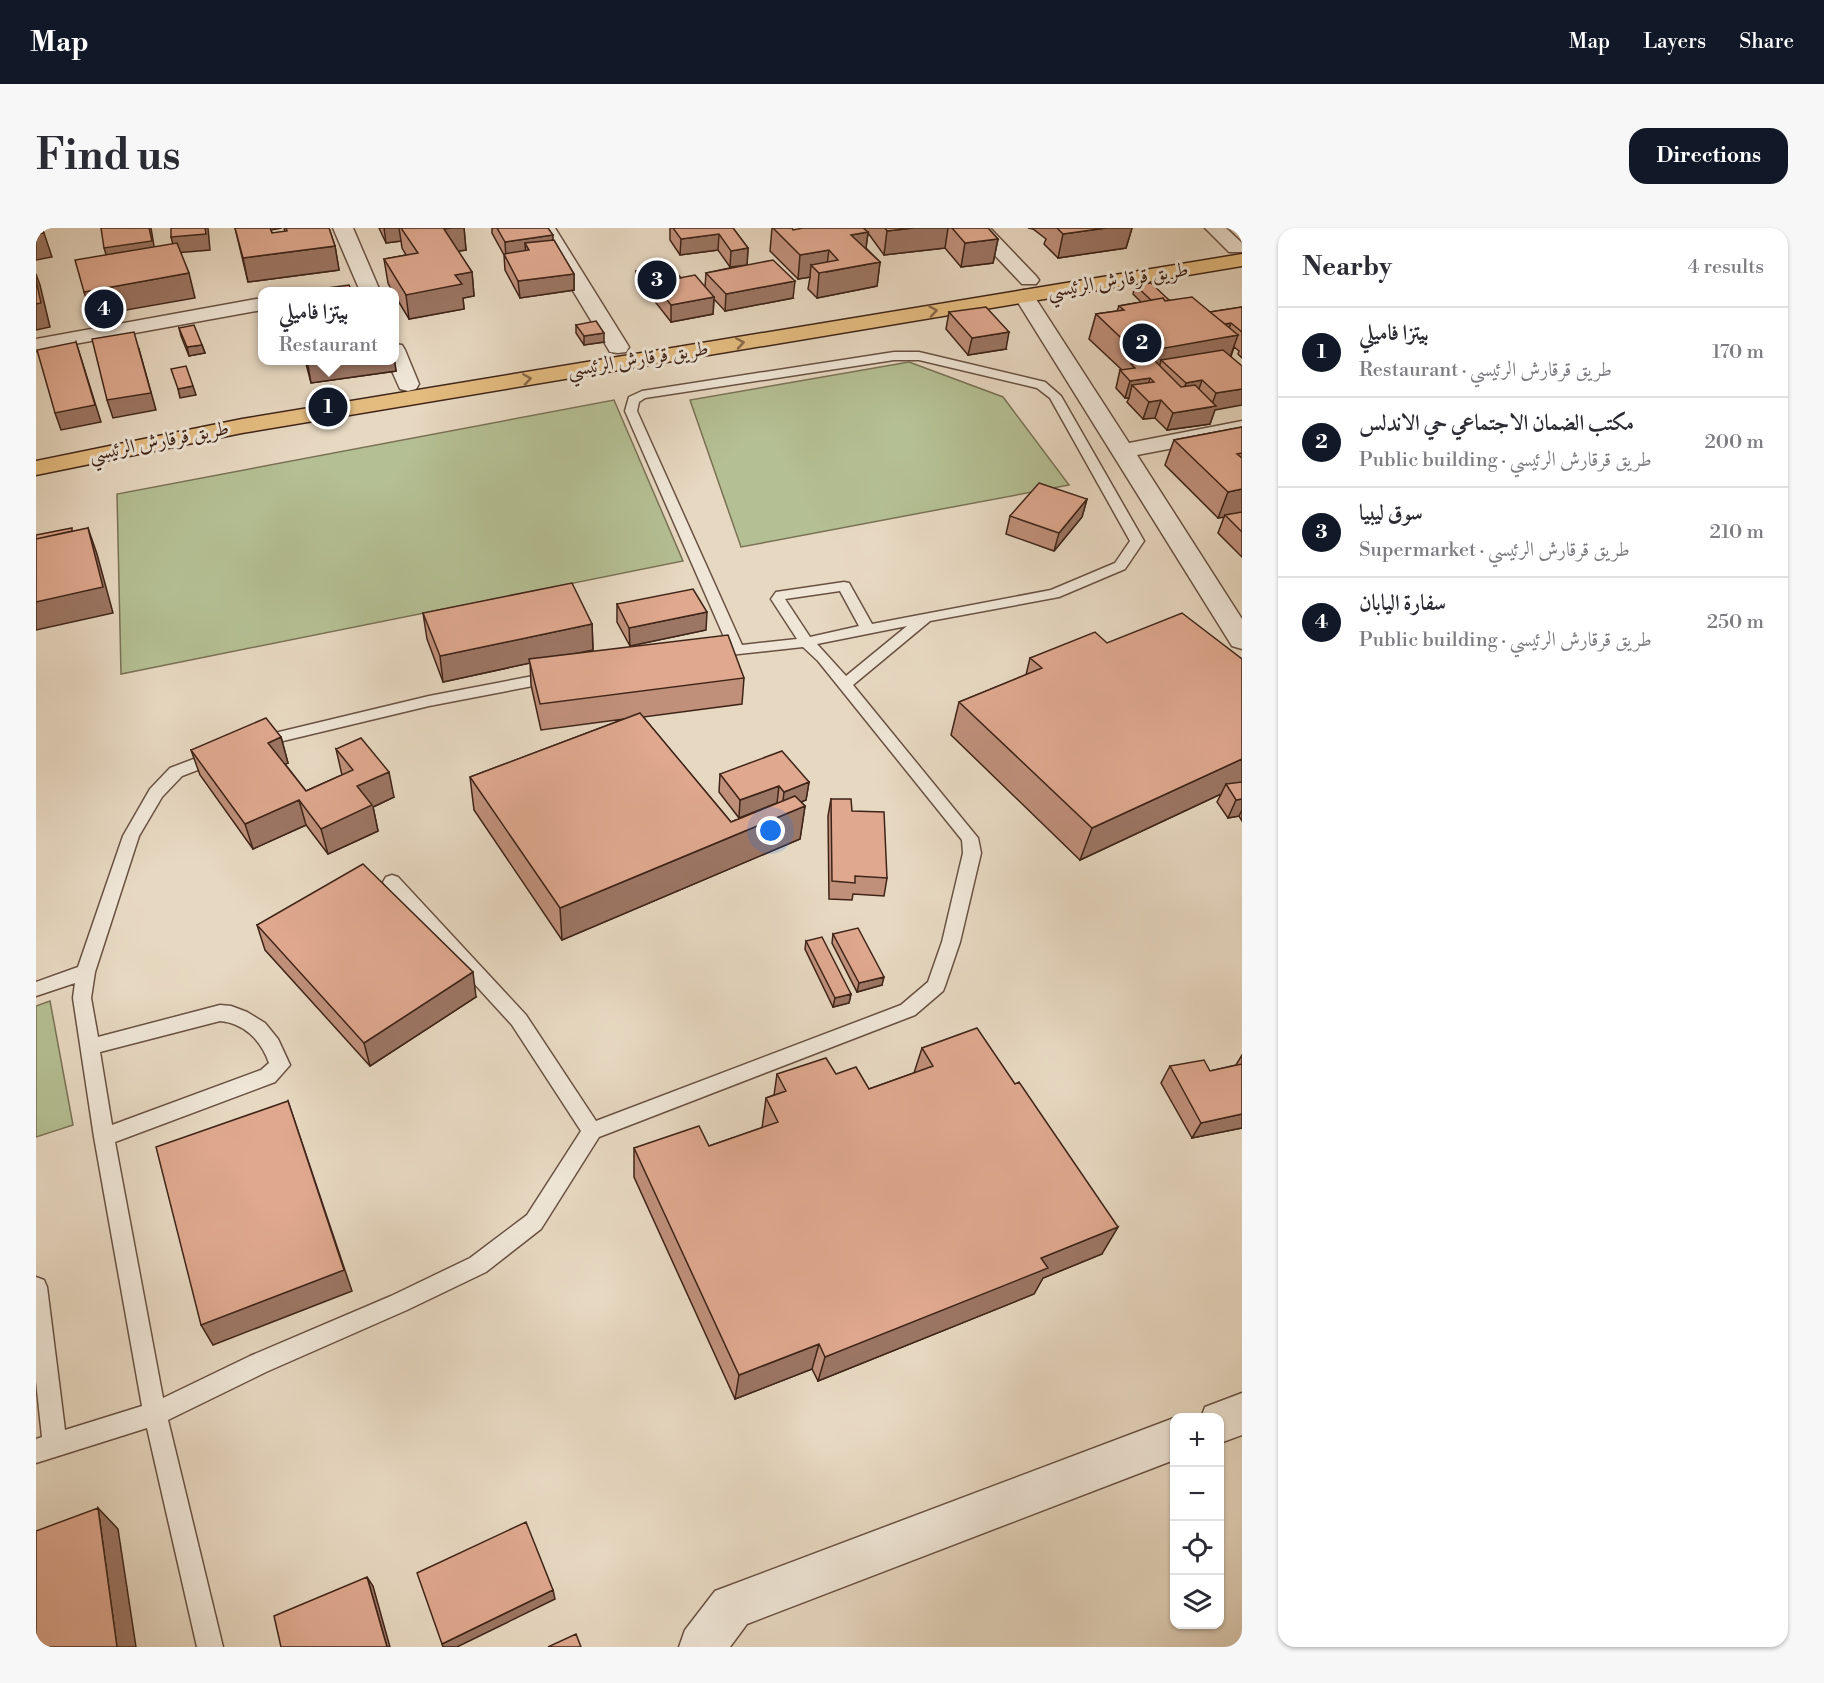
<!DOCTYPE html>
<html lang="en">
<head>
<meta charset="utf-8">
<style>
  body { margin:0; font-family:"Libre Bodoni",Amiri,serif; background:#f7f7f7; color:#2b2b33 }
  .controls { position:absolute; right:18px; bottom:18px; display:grid; overflow:hidden; border-radius:12px; box-shadow:0 2px 4px #0004 }
  .controls button { width:54px; height:54px; display:grid; place-items:center; padding:0; border:0; border-bottom:2px solid #e1e1e2; background:#fff; color:#2b2b33; font:30px sans-serif }
  .you { position:absolute; left:735px; top:603px; width:21px; height:21px; margin:-15px; border:4px solid #fff; border-radius:50%; background:#1a73e8; box-shadow:0 0 0 9px #1a73e833 }
  .badge { display:grid; place-items:center; width:39px; height:39px; border-radius:50%; background:#111827; color:#fff; font-size:20px; font-weight:700 }
  .pin { position:absolute; translate:-50% -50%; border:3px solid #fff; box-shadow:0 2px 6px #0006 }
  .popup { position:absolute; left:222px; top:59px; width:141px; height:78px; box-sizing:border-box; display:grid; place-content:center; border-radius:12px; background:#fff; filter:drop-shadow(0 2px 4px #0005); font-size:20px; white-space:nowrap; color:#7c7c81 }
  .popup b { font-size:22px; color:#2b2b33 }
  .popup::after { content:''; position:absolute; left:50%; top:100%; margin-left:-12px; border:12px solid transparent; border-top-color:#fff }
  .list { margin:0; padding:0; list-style:none }
  h2 { display:flex; justify-content:space-between; align-items:center; height:78px; margin:0; padding:0 24px; font-size:26px }
  h2 small { font-size:20px; font-weight:400; color:#7c7c81 }
  .list li { display:grid; grid-template-columns:39px 1fr auto; gap:18px; align-items:center; box-sizing:border-box; height:90px; padding:0 24px; border-top:2px solid #e1e1e2 }
  .list b { display:block; font-size:22px; white-space:nowrap }
  .list p { margin:0; font-size:20px; white-space:nowrap; color:#7c7c81 }
  .list em { font-size:20px; font-style:normal; color:#7c7c81 }
  .icon { flex:none; width:33px; height:33px; fill:none; stroke:currentColor; stroke-width:2; stroke-linecap:round; stroke-linejoin:round }
  .map { position:relative; flex:none; width:1206px; height:1419px; overflow:hidden; border-radius:18px }
  header { display:flex; align-items:center; gap:36px; box-sizing:border-box; height:84px; padding:0 30px; background:#111827; color:#fff }
  header strong { font-size:28px }
  nav { display:flex; gap:33px; margin-inline-start:auto; font-size:21px }
  .intro { display:flex; align-items:center; justify-content:space-between; box-sizing:border-box; height:144px; padding:0 36px }
  h1 { margin:0; font-size:42px }
  .button { padding:15px 27px; border-radius:18px; background:#111827; color:#fff; font-size:21px; font-weight:700 }
  main { display:flex; gap:36px; padding:0 36px }
  aside { flex:1; background:#fff; border-radius:18px; box-shadow:0 2px 4px #0004 }
  .map>svg:first-child { display:block }
  .green { fill:#b4bf93; stroke:#7a7256; stroke-width:1.5 }
  .lines { fill:none; stroke-linecap:round; stroke-linejoin:round }
  .service-casing { stroke:#695142; stroke-width:3 }
  .minor-casing { stroke:#695142; stroke-width:3 }
  .primary-casing { stroke:#3f2418; stroke-width:3 }
  .service { fill:#efe6d7; fill-rule:evenodd }
  .minor { fill:#efe6d7; fill-rule:evenodd }
  .primary { fill:#e4bc80; fill-rule:evenodd }
  .wall { fill:#c0907b; stroke:#3f2418; stroke-width:1.5 }
  .shaded-wall { fill:#9c7664; stroke:#3f2418; stroke-width:1.5 }
  .building { fill:#dfa88f; stroke:#3f2418; stroke-width:1.5 }
  .oneway { stroke:#896847 }
  .labels { text-anchor:middle; dominant-baseline:central; stroke-width:6; stroke-linejoin:round; paint-order:stroke }
  .far-street-label { font-size:20px; fill:#3f2418; stroke:#efe6d7 }
</style>
</head>
<body>
<header>
<strong>Map</strong>
<nav><a>Map</a><a>Layers</a><a>Share</a></nav>
</header>
<div class="intro"><h1>Find us</h1><a class="button">Directions</a></div>
<main>
<div class="map">
<svg width="1206" height="1419" viewBox="0 0 1206 1419">
  <rect width="100%" height="100%" fill="#e7d8c1"/>
  <filter id="stains"><feTurbulence type="fractalNoise" baseFrequency=".00333" numOctaves="4"/><feColorMatrix values="0 0 0 0 .2 0 0 0 0 .09 0 0 0 0 .02 0 0 0 .5 -.17"/></filter>
  <radialGradient id="worn" r=".72"><stop offset=".6" stop-color="#630" stop-opacity="0"/><stop offset="1" stop-color="#630" stop-opacity=".3"/></radialGradient>
  <!-- green -->
  <path class="green" d="M873 134 967 169 1033 257 705 319 654 172Z
    M578 172 647 333 85 446 81 266Z
    M14 773 37 897 0 909V778Z"/>
  <g class="lines">
    <!-- service casing -->
    <g class="service-casing">
      <path id="service" d="M858 124H883L1009 154 1025 168 1108 313 1089 341 1023 369 894 393 817 457 942 610 945 625 924 714 909 758 907 763 879 787 563 909 505 1001 450 1044 371 1082 230 1144 132 1192 187 1419H161L111 1200 0 1235V1211L6 1209 0 1153V1049L8 1052 11 1059 29 1202 106 1178 58 909 37 770 39 755 0 768V754L42 739 87 608 114 561 134 540 176 524H188L190 528 188 532 146 548 126 569 103 608 59 744 55 770 62 809 184 777 195 778 211 784 229 795 242 811 254 837 239 854 79 914 127 1170 214 1128 355 1068 434 1030 491 987 545 903 476 797 350 659 347 654 350 649 356 647 362 649 490 787 560 893 865 777 892 754 906 714 927 625 926 612 782 433 767 419 675 429 670 427 668 424 670 421 692 418 589 183 593 169 606 163ZM858 132H883L1001 160 1014 170 1094 313 1079 335 1015 362 836 396 813 355 808 354 740 364 735 371 761 411 706 417 601 183 603 174 609 170ZM804 363 823 398 774 409 749 371ZM871 398 810 448 781 416ZM184 793C208 795 225 812 233 835L225 842 76 897 64 824Z
        M518 444 523 445 526 449 523 453 393 478 222 519 216 518 214 514 216 510 222 509 393 468Z"/>
    </g>
    <!-- minor casing -->
    <g class="minor-casing">
      <path id="minor" d="M297 0H317L344 63H324Z
        M499 0H519L593 119 590 124 582 125 574 124Z
        M933 0H954L1000 48 1003 52 1000 56H986Z
        M1169 0H1190L1206 15V24H1193Z
        M988 62 995 64 998 68 1093 215 1206 193V207L1101 227 1206 391V421L1196 418 978 68 981 64Z
        M226 70V82L0 123V111Z
        M358 116 366 117 369 122 383 156 380 161 372 163 364 161 351 132H358Z
        M1206 1165V1207L1184 1215V1190H1165L1169 1179Z
        M1138 1190V1232L711 1396 694 1419H643L649 1402 679 1363Z"/>
    </g>
    <!-- primary casing -->
    <g class="primary-casing">
      <path id="primary" d="M1206 26V38L206 205 0 247V233L206 191Z"/>
    </g>
    <!-- service -->
    <use href="#service" class="service"/>
    <!-- minor -->
    <use href="#minor" class="minor"/>
    <!-- primary -->
    <use href="#primary" class="primary"/>
  </g>
  <!-- wall -->
  <path class="wall" d="M199 0H246L235 2 236 5 249 4 248 0H293L299 18 303 42 212 54Z
    M343 0H428L430 22 422 23 436 44 438 68 427 70 428 81 373 91 358 66V63H356L352 55 348 31 370 27 366 20 365 13 350 15Z
    M456 0H512L517 12 538 46V62L484 70 469 42 468 27 456 5Z
    M634 0H697L712 20 711 37 757 70 689 83 678 71 677 86 635 94 617 71V68L614 69 600 51V43L645 50 669 59 670 45 707 37 694 39 682 22 644 27 634 12Z
    M736 0H756L757 2H829L828 0H952L962 11 957 35 925 39 909 20 848 27 832 5 830 20 844 34 841 58 781 70 772 61 774 49 762 51 734 23Z
    M992 0H1096L1090 20 1022 30 1008 16 1010 11 997 1Z
    M1099 57 1133 72 1174 84 1206 79V130L1202 126 1203 123 1198 119 1174 196 1131 202 1119 190 1107 191 1091 174 1093 170H1089L1080 160 1084 142H1086L1053 111 1060 86 1081 83 1083 78 1105 74 1097 66Z
    M913 84 970 121 932 127 910 101Z
    M540 97 568 114 548 117 540 105Z
    M143 100 166 117 169 125 153 128 145 108Z
    M358 129 360 143 275 155 269 132H358Z
    M1206 199V329L1182 305 1188 289 1182 290 1129 237 1138 212Z
    M1051 271 1046 289 1018 323 970 306 974 288Z
    M581 376 670 402 594 418 581 394Z
    M387 385 556 396 557 422 540 426 708 450 706 476 607 489 695 594 740 576 703 590 683 564 684 546 773 554 770 572 765 574 769 578 764 611 526 712 438 582 434 549 588 491 505 502 495 457 494 435 407 454 391 411Z
    M1071 415 1206 431V593L1203 588 1192 590 1181 574 1185 566 1044 632 915 507 923 474 990 447 994 430Z
    M245 509 252 535 249 536 270 563 306 547 300 521 358 569 337 579 342 603 292 626 270 597 217 621 164 547 155 522Z
    M795 571 816 583 851 650 848 668 817 666 816 672 793 671 792 588Z
    M221 697 440 769 334 838 229 722Z
    M797 706 846 757 821 764 796 715Z
    M770 713 815 766 813 775 797 779 769 721Z
    M886 820 1066 1026 1007 1050 998 1066 782 1153 776 1141 699 1171 598 949V920L673 918 726 900 730 870 738 867 741 846H800L833 861 878 845Z
    M1206 827V900L1156 910 1125 855 1134 838 1174 843 1200 837Z"/>
  <!-- shaded-wall -->
  <path class="shaded-wall" d="M113 0H115L120 30 73 36 68 20Z
    M169 0H172L174 22 139 25 135 9Z
    M348 0H363L365 13 350 15Z
    M365 0H428L430 22 410 25Z
    M877 0H912L909 20 848 27 851 3Z
    M1070 0H1096L1090 20 1022 30 1027 6Z
    M832 4 829 28 815 7Z
    M8 5 16 29 0 32V6Z
    M683 6 682 22 644 27 645 11Z
    M517 7V24L493 22 489 15 490 28 470 30 469 14Z
    M962 11 957 35 925 39 929 15Z
    M299 18 303 42 212 54 207 30Z
    M712 20 711 37 694 39 695 23Z
    M793 22 790 44 844 34 841 58 781 70 783 45 775 37 774 49 762 51 764 27Z
    M436 44 438 68 427 70 428 81 373 91 370 67 419 47Z
    M153 45 159 70 56 88 48 64Z
    M0 46 4 57 14 99 0 102Z
    M538 46V62L484 70 482 53Z
    M759 53 757 70 689 83 690 66Z
    M617 59V68L614 69V60Z
    M678 69 677 86 635 94V77Z
    M1195 95 1190 109 1202 107 1193 132H1125L1122 145 1099 140 1097 138 1101 125 1184 97Z
    M973 104 970 121 932 127 936 110Z
    M568 105V114L548 117V108Z
    M40 114 65 194 25 202 19 185Z
    M166 117 169 125 153 128 151 119Z
    M103 121 120 182 77 190 71 172Z
    M358 129 360 143 275 155 271 132H358Z
    M1114 150 1109 167 1096 157 1093 170H1089L1094 153Z
    M1166 152 1160 170 1144 172 1150 155Z
    M157 158 160 167 144 170 142 161Z
    M1206 161V177L1179 182 1174 196 1131 202 1137 185 1175 179 1180 165Z
    M1125 172 1119 190 1107 191 1113 174Z
    M1206 261V285L1189 287 1188 289 1182 290 1192 264Z
    M1051 271 1046 289 1018 323 1023 305Z
    M52 300 61 326 77 385 0 402V374Z
    M671 384 670 402 594 418 593 400Z
    M556 396 557 422 494 435 493 431 494 435 407 454 404 428Z
    M245 509 252 535 239 541 232 515Z
    M1206 531V556H1190L1185 566 1044 632 1056 600Z
    M353 544 358 569 337 579 342 603 292 626 285 601 321 558Z
    M773 554 770 572 746 582 748 564Z
    M743 558 741 575 703 590 704 572Z
    M1206 571V582L1203 588 1192 590 1200 572Z
    M263 572 270 597 217 621 209 596Z
    M769 578 764 611 526 712 524 680Z
    M437 744 440 769 334 838 328 815Z
    M848 749 846 757 821 764 823 755Z
    M815 766 813 775 797 779 799 770Z
    M252 873 316 1063 177 1117 165 1097Z
    M1206 886V900L1156 910 1165 895Z
    M1082 999 1066 1026 1007 1050 998 1066 782 1153 789 1129 1005 1030Z
    M783 1116 776 1141 699 1171 703 1147Z
    M62 1280 82 1301 100 1419H81Z
    M331 1349 337 1358 354 1419H351Z
    M517 1362 519 1371 421 1419H407L406 1416Z"/>
  <!-- building -->
  <path class="building" d="M0 0H6L8 5 0 6Z
    M65 0H113L116 13 68 20Z
    M135 0H169L170 6 135 9Z
    M199 0H234L236 5 251 3 250 0H293L299 18 207 30Z
    M365 0H416L408 1 436 44 419 47 426 56 370 67 348 31 382 25Z
    M461 0H512L517 7 469 14Z
    M637 0H697L712 20 695 23 683 6 645 11Z
    M737 0H756L757 2 767 0H827L832 4 815 7 844 34 783 45 775 37 802 32 793 22 764 27Z
    M849 0H877L851 3Z
    M916 0H952L962 11 929 15Z
    M1021 0H1070L1027 6Z
    M518 12 538 46 482 53 468 26 493 22 489 15Z
    M141 15 153 45 48 64 39 32Z
    M737 32 759 53 690 66 670 45Z
    M634 37 645 50 617 55V59L614 60 600 43Z
    M659 47 678 69 635 77 617 55Z
    M0 52 5 75 0 76Z
    M1115 55 1133 72 1129 73 1127 70 1115 72 1099 57Z
    M313 57 316 63H269Z
    M1156 69 1202 107 1101 125 1060 86 1088 82 1083 78 1127 70 1129 73Z
    M950 79 973 104 936 110 913 84Z
    M1206 79V104L1195 95 1189 96 1174 84Z
    M560 93 568 105 548 108 540 97Z
    M158 97 166 117 151 119 143 100Z
    M98 104 115 165 71 172 56 111Z
    M40 114 59 177 19 185 1 122Z
    M1187 122 1206 138V161L1180 165 1166 152 1150 155 1125 132Z
    M1119 133 1145 159 1159 157 1180 178 1137 185 1125 172 1113 174 1096 157 1118 154 1114 150 1094 153 1084 142 1099 140 1095 136Z
    M150 138 157 158 142 161 135 141Z
    M1206 199V225L1201 226 1206 230V261L1192 264 1138 212Z
    M1003 255 1051 271 1023 305 974 288Z
    M1206 284V304L1189 287Z
    M36 300V303L0 311V307Z
    M52 300 67 359 0 374V311Z
    M536 355 556 396 404 428 387 385Z
    M657 361 671 384 593 400 581 376Z
    M1146 385 1206 431V531L1056 600 923 474 1006 440 994 430 1059 404 1071 415Z
    M692 407 708 450 504 476 493 431Z
    M604 485 695 594 759 568 769 578 524 680 434 549Z
    M230 490 245 509 232 515 270 563 317 542 300 521 325 510 353 544 321 558 336 577 285 601 263 572 209 596 155 522Z
    M746 523 773 554 748 564 743 558 704 572 684 546Z
    M1206 554V571L1200 572 1190 556Z
    M795 571H815L816 583 848 584 851 650 819 648V655L796 653Z
    M327 636 437 744 328 815 221 697Z
    M822 700 848 749 823 755 797 706Z
    M786 709 815 766 799 770 770 713Z
    M941 800 979 856 983 854 1082 999 1005 1030 1012 1040 789 1129 783 1116 703 1147 598 920 663 898 673 918 742 894 730 870 750 863 741 846 790 830 800 846 820 839 833 861 897 838 886 820Z
    M1168 832 1174 843 1206 836V886L1165 895 1134 838Z
    M252 873 308 1042 165 1097 120 919Z
    M62 1280 81 1419H0V1303Z
    M490 1294 517 1362 406 1416 381 1345Z
    M331 1349 351 1419H245L238 1388Z
    M540 1406 545 1419H512Z"/>
  <!-- one-way arrows -->
  <defs><path id="oneway-chevron" d="M-2-3.5L2.5 0L-2 3.5" fill="none" stroke-width="1.6" stroke-linecap="round" stroke-linejoin="round" transform="scale(1.5)"/></defs>
  <g class="oneway">
    <use href="#oneway-chevron" transform="translate(897 83) rotate(-9)"/>
    <use href="#oneway-chevron" transform="translate(704 115) rotate(-9)"/>
    <use href="#oneway-chevron" transform="translate(491 151) rotate(-9)"/>
  </g>
  <g class="labels">
    <!-- far-street labels -->
    <g class="far-street-label">
      <text transform="translate(1082 53) rotate(-9)">طريق قرقارش الرئيسي</text>
      <text transform="translate(602 132) rotate(-9)">طريق قرقارش الرئيسي</text>
      <text transform="translate(123 214) rotate(-11)">طريق قرقارش الرئيسي</text>
    </g>
  </g>
  <rect width="100%" height="100%" filter="url(#stains)"/>
  <rect width="100%" height="100%" fill="url(#worn)"/>
</svg>
<div class="controls">
<button>+</button>
<button>−</button>
<button><svg class="icon" aria-label="locate" viewBox="0 0 24 24"><circle cx="12" cy="12" r="6"/><path d="M12 2v4M12 18v4M2 12h4M18 12h4"/></svg></button>
<button><svg class="icon" aria-label="layers" viewBox="0 0 24 24"><path d="M12 4l9 5-9 5-9-5zM3 14l9 5 9-5"/></svg></button>
</div>
<div class="you"></div>
<div class="pin badge" style="left:292px;top:179px">1</div>
<div class="popup"><b>بيتزا فاميلي</b>Restaurant</div>
<div class="pin badge" style="left:1106px;top:115px">2</div>
<div class="pin badge" style="left:621px;top:52px">3</div>
<div class="pin badge" style="left:68px;top:81px">4</div>
</div>
<aside>
<h2>Nearby<small>4 results</small></h2>
<ul class="list">
<li><span class="badge">1</span><div><b>بيتزا فاميلي</b><p>Restaurant · طريق قرقارش الرئيسي</p></div><em>170 m</em></li>
<li><span class="badge">2</span><div><b>مكتب الضمان الاجتماعي حي الاندلس</b><p>Public building · طريق قرقارش الرئيسي</p></div><em>200 m</em></li>
<li><span class="badge">3</span><div><b>سوق ليبيا</b><p>Supermarket · طريق قرقارش الرئيسي</p></div><em>210 m</em></li>
<li><span class="badge">4</span><div><b>سفارة اليابان</b><p>Public building · طريق قرقارش الرئيسي</p></div><em>250 m</em></li>
</ul>
</aside>
</main>
</body>
</html>
